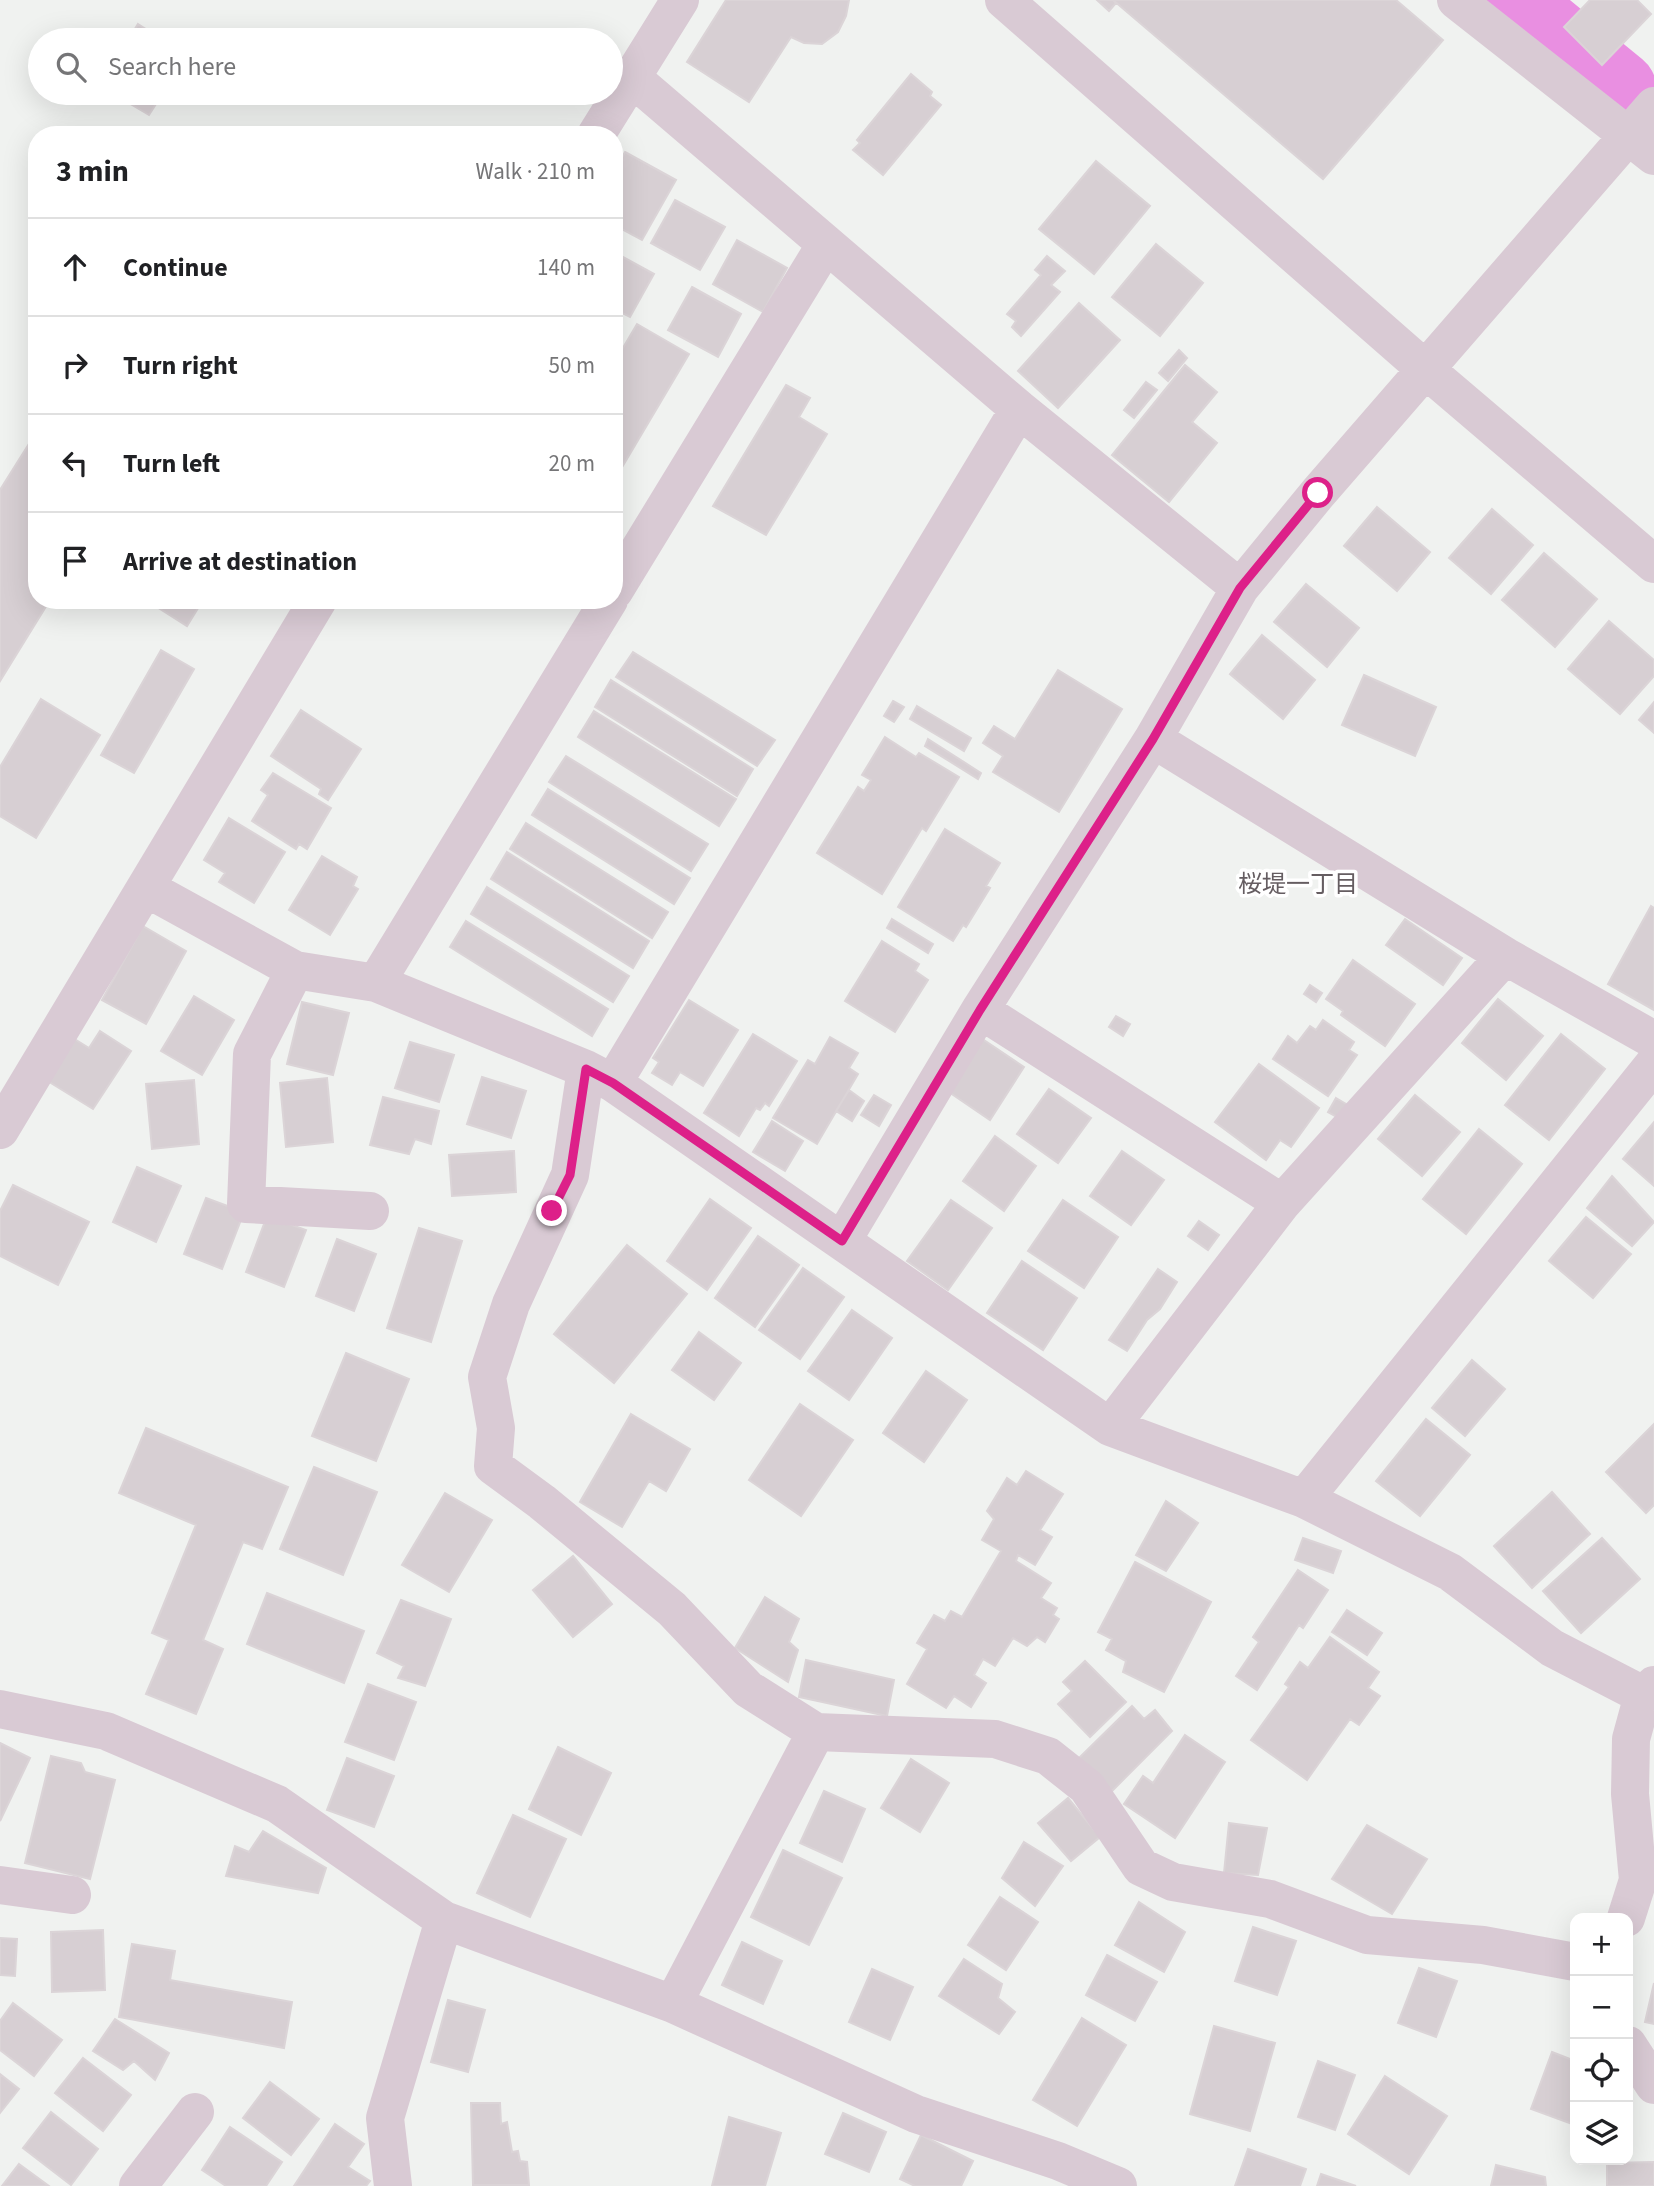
<!DOCTYPE html>
<html lang="en">
<head>
<meta charset="utf-8">
<style>
  body { margin:0; font-family:"Source Sans 3","Noto Sans JP",sans-serif; background:#f6f6f6; color:#202124 }
  .controls { position:absolute; right:21px; bottom:21px; display:grid; overflow:hidden; border-radius:14px; box-shadow:0 7px 28px #0002 }
  .controls button { width:63px; height:63px; display:grid; place-items:center; padding:0; border:0; border-bottom:2px solid #e0e0e0; background:#fff; color:#202124; font:35px sans-serif }
  .stop { position:absolute; width:21px; height:21px; margin:-16px; border:5px solid #dd2089; border-radius:50%; background:#fff }
  .stop.end { background:#dd2089; border-color:#fff; box-shadow:0 2px 7px #0008 }
  .list { margin:0; padding:0; list-style:none }
  h2 { display:flex; justify-content:space-between; align-items:center; height:91px; margin:0; padding:0 28px; font-size:30px }
  h2 small { font-size:23px; font-weight:400; color:#757577 }
  .list li { display:grid; grid-template-columns:46px 1fr auto; gap:21px; align-items:center; box-sizing:border-box; height:98px; padding:0 28px; border-top:2px solid #e0e0e0 }
  .list b { display:block; font-size:26px; white-space:nowrap }
  .list em { font-size:23px; font-style:normal; color:#757577 }
  .icon { flex:none; width:38px; height:38px; fill:none; stroke:currentColor; stroke-width:2; stroke-linecap:round; stroke-linejoin:round }
  .map { position:relative; flex:none; width:1654px; height:2186px; overflow:hidden }
  .search { position:absolute; background:#fff; box-shadow:0 7px 28px #0002; left:28px; top:28px; width:595px; height:77px; display:flex; align-items:center; gap:18px; box-sizing:border-box; padding:0 24px; border-radius:38px; color:#757577; font-size:26px }
  .panel { position:absolute; background:#fff; box-shadow:0 7px 28px #0002; left:28px; top:126px; width:595px; height:483px; border-radius:28px }
  .map>svg:first-child { display:block }
  .lines { fill:none; stroke-linecap:round; stroke-linejoin:round }
  .river { stroke:#e98fe1; stroke-width:77 }
  .building { fill:#d7cfd3; stroke:#dbd4d7; stroke-width:2 }
  .minor { stroke:#d9cad4; stroke-width:38 }
  .route { stroke:#dd2089; stroke-width:9 }
  .labels { text-anchor:middle; dominant-baseline:central; stroke-width:7; stroke-linejoin:round; paint-order:stroke }
  .neighbourhood-label { font-size:24px; fill:#655d61; stroke:#fff }
</style>
</head>
<body>
<div class="map">
<svg width="1654" height="2186" viewBox="0 0 1654 2186">
  <rect width="100%" height="100%" fill="#f0f2f0"/>
  <g class="lines">
    <!-- river -->
    <path class="river" d="M1509 0 1618 89"/>
  </g>
  <!-- building -->
  <path class="building" d="M726 0H849L846 16 838 32 822 44 804 43 791 37 749 102 687 62Z
    M1097 0H1113L1116 3 1109 11Z
    M1113 0H1396L1443 40 1323 179Z
    M1590 0H1637L1651 14 1602 65 1564 27Z
    M138 24 163 40H128Z
    M911 74 932 92 930 96 941 105 883 175 853 150 860 143 857 140Z
    M112 93H163L149 115Z
    M625 152 676 180 642 240 614 225V171Z
    M1096 161 1150 206 1094 274 1039 229Z
    M675 200 725 227 700 270 651 243Z
    M737 240 787 268 763 312 713 284Z
    M1156 244 1203 283 1160 336 1112 297Z
    M614 252 654 274 630 317 614 309Z
    M1047 256 1065 271 1051 285 1060 292 1021 336 1012 327 1016 321 1007 314 1041 275 1035 270Z
    M692 287 741 314 718 357 668 330Z
    M1079 303 1120 340 1058 408 1018 371Z
    M637 324 689 354 621 469 614 466V363Z
    M1179 350 1187 358 1168 381 1159 373Z
    M1185 365 1217 392 1192 422 1217 443 1169 502 1112 455Z
    M1146 382 1157 390 1134 418 1124 410Z
    M786 385 810 398 799 417 827 434 766 535 713 506Z
    M37 431V600H50L0 681V490Z
    M1377 507 1430 552 1397 591 1344 546Z
    M1492 509 1533 545 1491 594 1449 558Z
    M1544 553 1597 599 1555 647 1502 600Z
    M1306 584 1359 628 1327 667 1274 622Z
    M146 600H203L187 626Z
    M1609 621 1654 660V676L1620 714 1568 669Z
    M1262 635 1315 680 1283 719 1230 674Z
    M161 650 194 669 134 773 101 755Z
    M633 652 775 740 757 766 616 677Z
    M1058 670 1122 709 1059 812 993 772 1003 756 983 743 994 726 1015 739Z
    M1364 675 1436 707 1415 756 1342 725Z
    M611 680 753 769 737 796 595 707Z
    M41 699 100 735 36 838 0 816V767Z
    M893 701 904 707 894 722 884 716Z
    M1654 702V733L1639 720Z
    M917 706 971 738 964 751 910 719Z
    M301 710 361 749 328 800 319 794 321 789 271 756Z
    M594 711 736 799 719 826 578 737Z
    M885 737 916 757 919 753 959 777 926 831 922 828 882 894 817 853 858 787 864 791 871 780 862 775Z
    M928 739 981 773 978 779 925 746Z
    M566 756 708 844 691 871 549 782Z
    M273 773 331 808 307 849 299 844 296 849 252 821 268 795 261 790Z
    M548 789 690 878 674 904 532 815Z
    M229 818 285 852 254 903 219 882 225 873 204 860Z
    M526 823 668 912 652 938 510 849Z
    M945 829 1000 863 986 886 990 888 966 927 963 925 953 941 898 907Z
    M507 852 649 941 633 968 491 879Z
    M322 856 357 877 353 886 358 889 330 935 289 910Z
    M487 887 629 976 613 1002 471 914Z
    M1651 906 1654 908V1010L1608 984Z
    M892 919 933 944 928 953 887 928Z
    M1405 919 1462 958 1443 985 1386 945Z
    M466 921 608 1009 592 1036 450 947Z
    M143 926 186 951 146 1024 102 1000Z
    M882 941 919 964 915 971 928 980 895 1032 845 1001Z
    M1353 960 1415 1004 1385 1046 1341 1015 1343 1011 1326 999Z
    M1310 985 1322 993 1316 1002 1304 994Z
    M194 996 234 1020 202 1075 161 1051Z
    M1498 999 1543 1036 1506 1080 1462 1043Z
    M689 1000 738 1030 703 1086 680 1072 672 1085 652 1073 659 1062 653 1058Z
    M302 1002 349 1013 333 1075 287 1064Z
    M1116 1016 1130 1024 1123 1036 1109 1027Z
    M1323 1020 1354 1042 1349 1050 1357 1055 1328 1096 1273 1059 1288 1036 1297 1043 1310 1026 1316 1030Z
    M100 1031 131 1051 93 1109 46 1080 73 1038 89 1048Z
    M753 1034 797 1061 769 1106 765 1103 760 1110 756 1108 739 1136 704 1113Z
    M1561 1034 1605 1069 1549 1140 1505 1105Z
    M978 1036 1024 1067 990 1120 943 1088Z
    M830 1037 858 1053 849 1068 858 1074 817 1144 773 1118 808 1060 815 1064Z
    M410 1042 454 1055 439 1102 395 1088Z
    M1259 1064 1319 1108 1291 1147 1280 1140 1266 1160 1215 1122Z
    M482 1077 526 1091 511 1138 467 1124Z
    M327 1078 333 1142 286 1147 280 1083Z
    M194 1080 199 1144 152 1149 146 1084Z
    M1049 1089 1091 1118 1058 1163 1017 1134Z
    M849 1090 864 1101 852 1121 836 1111Z
    M874 1095 891 1105 879 1126 861 1115Z
    M1415 1095 1460 1132 1422 1176 1378 1139Z
    M383 1097 439 1111 431 1144 415 1139 409 1154 370 1145Z
    M1336 1098 1353 1108 1344 1121 1328 1112Z
    M772 1121 803 1141 785 1171 753 1152Z
    M1654 1122V1186L1623 1159Z
    M1479 1129 1522 1164 1466 1234 1423 1199Z
    M995 1136 1036 1166 1004 1211 963 1181Z
    M514 1151 516 1192 452 1196 449 1155Z
    M1122 1151 1164 1180 1131 1225 1090 1196Z
    M137 1167 181 1186 156 1242 113 1222Z
    M1612 1176 1654 1222 1632 1246 1587 1208Z
    M13 1185 89 1222 58 1285 0 1256V1211Z
    M206 1198 244 1212 222 1269 184 1254Z
    M710 1199 751 1228 707 1290 667 1261Z
    M951 1200 992 1228 948 1290 907 1261Z
    M1063 1200 1118 1237 1084 1288 1028 1251Z
    M267 1216 306 1230 284 1287 246 1272Z
    M1586 1217 1631 1254 1593 1298 1549 1261Z
    M1199 1221 1219 1235 1208 1250 1188 1236Z
    M419 1228 462 1241 431 1342 387 1328Z
    M758 1236 799 1265 755 1327 715 1298Z
    M337 1239 376 1254 354 1311 316 1296Z
    M627 1245 687 1294 614 1383 554 1334Z
    M1022 1261 1077 1298 1043 1350 987 1313Z
    M803 1268 844 1297 800 1359 759 1330Z
    M1158 1269 1177 1282 1160 1309 1147 1320 1127 1351 1109 1340Z
    M852 1310 892 1338 849 1400 808 1371Z
    M699 1332 741 1363 714 1400 672 1370Z
    M346 1353 409 1379 376 1461 312 1436Z
    M1472 1360 1505 1389 1465 1436 1432 1408Z
    M926 1371 967 1400 924 1462 883 1433Z
    M800 1404 853 1440 801 1516 749 1480Z
    M631 1414 690 1449 666 1491 649 1481 622 1527 580 1502Z
    M1426 1419 1470 1455 1420 1516 1376 1481Z
    M1654 1424V1505L1646 1513 1606 1472Z
    M146 1428 288 1487 262 1549 243 1542 203 1640 223 1649 196 1714 146 1694 169 1640 152 1633 196 1525 119 1493Z
    M314 1467 377 1492 343 1575 280 1549Z
    M1026 1471 1063 1494 1040 1530 1052 1537 1035 1565 1018 1555 1016 1561 1051 1583 1041 1598 1057 1608 1053 1615 1059 1619 1045 1642 1037 1637 1027 1646 1013 1638 995 1666 983 1659 974 1675 986 1683 971 1707 954 1696 946 1708 907 1684 927 1649 917 1643 934 1615 945 1621 951 1611 962 1617 1001 1551 982 1540 994 1519 987 1511 1007 1478 1017 1485Z
    M1552 1492 1590 1534 1532 1588 1494 1546Z
    M445 1493 492 1520 449 1592 402 1565Z
    M1166 1501 1198 1523 1166 1571 1136 1555Z
    M1303 1538 1341 1551 1333 1573 1295 1560Z
    M1602 1538 1640 1579 1581 1633 1543 1591Z
    M573 1556 612 1604 573 1637 533 1590Z
    M1135 1562 1211 1602 1164 1692 1123 1672 1126 1661 1106 1650 1112 1639 1098 1632Z
    M1298 1570 1328 1590 1303 1628 1299 1625 1257 1690 1236 1676 1259 1642 1253 1637Z
    M267 1593 364 1631 344 1683 247 1644Z
    M765 1597 799 1619 789 1642 798 1650 788 1682 735 1648Z
    M401 1600 451 1619 425 1686 398 1678 404 1666 377 1653Z
    M1347 1610 1382 1633 1367 1655 1332 1632Z
    M1330 1637 1379 1672 1368 1688 1380 1696 1359 1725 1350 1719 1307 1780 1251 1740 1289 1687 1285 1684 1300 1662 1308 1668Z
    M806 1660 894 1680 887 1716 799 1697Z
    M1085 1661 1126 1702 1090 1737 1058 1704 1072 1691 1063 1682Z
    M368 1684 416 1702 394 1760 345 1742Z
    M1132 1706 1144 1719 1155 1710 1172 1731 1112 1791 1079 1758Z
    M1185 1735 1225 1762 1175 1838 1124 1804 1143 1776 1153 1783Z
    M0 1743 30 1758 0 1821Z
    M558 1747 611 1773 581 1835 529 1809Z
    M51 1756 81 1763 85 1772 115 1780 90 1879 25 1863Z
    M347 1758 394 1776 374 1827 327 1810Z
    M911 1759 949 1783 920 1832 881 1808Z
    M824 1791 865 1809 842 1862 800 1843Z
    M1068 1798 1100 1837 1071 1861 1038 1823Z
    M513 1815 566 1839 530 1917 477 1893Z
    M1229 1823 1267 1828 1258 1875 1224 1873Z
    M1367 1825 1427 1859 1392 1914 1332 1879Z
    M263 1831 326 1868 318 1893 226 1876 235 1846 249 1852Z
    M1024 1842 1063 1866 1035 1906 1002 1878Z
    M783 1850 842 1878 809 1945 751 1917Z
    M1000 1897 1038 1922 1006 1970 968 1945Z
    M1139 1902 1185 1932 1164 1972 1115 1945Z
    M1253 1927 1296 1941 1277 1995 1235 1981Z
    M103 1930 105 1990 52 1992 51 1932Z
    M0 1938 17 1939 15 1976 0 1975Z
    M742 1942 782 1961 763 2004 722 1985Z
    M132 1944 175 1951 170 1980 292 2002 284 2048 119 2017Z
    M1107 1955 1157 1982 1135 2021 1086 1995Z
    M964 1959 1002 1984 998 1998 1015 2012 999 2034 939 1996Z
    M1419 1968 1457 1981 1436 2037 1398 2023Z
    M872 1969 913 1987 890 2040 849 2022Z
    M1654 1983V2024L1645 2022Z
    M448 2000 485 2010 468 2072 431 2062Z
    M13 2003 62 2040 34 2076 0 2050V2021Z
    M1082 2018 1126 2045 1077 2126 1033 2100Z
    M115 2019 169 2053 155 2080 134 2061 123 2070 93 2051Z
    M1214 2026 1275 2043 1250 2131 1190 2114Z
    M1552 2052 1575 2061V2125L1531 2109Z
    M83 2058 131 2095 103 2131 55 2093Z
    M1318 2061 1355 2075 1335 2130 1298 2117Z
    M0 2074 19 2089 0 2113Z
    M1385 2076 1447 2116 1409 2174 1348 2134Z
    M270 2082 319 2119 291 2155 243 2118Z
    M471 2103H500L501 2124 507 2122 512 2152 518 2151 520 2161 527 2162 529 2185H473Z
    M51 2112 98 2149 71 2185 23 2148Z
    M843 2113 886 2132 869 2172 825 2154Z
    M729 2117 781 2133 765 2186H712Z
    M335 2124 364 2144 348 2167 370 2181 366 2186H294Z
    M230 2127 282 2162 266 2186H226L202 2170Z
    M921 2135 973 2161 961 2186H915L900 2179Z
    M1248 2149 1306 2169 1300 2186H1235Z
    M1654 2162V2186H1607V2163Z
    M19 2164 49 2186H2Z
    M1496 2165 1545 2177 1546 2186H1491Z
    M1321 2174 1356 2186H1317Z"/>
  <g class="lines">
    <!-- minor -->
    <path class="minor" d="M1004 0 1425 369 1654 564
      M1456 0 1654 156
      M631 77 1019 409 1240 588
      M596 135 680 0
      M614 591 826 244
      M1153 739 1505 956 1654 1040
      M146 888 295 970 376 983 586 1069 613 1083 1110 1427 1304 1499 1450 1572 1552 1648 1643 1695
      M295 970 252 1054 246 1204 370 1211
      M376 983 609 600
      M980 1010 1282 1203
      M586 1069 570 1175 511 1304 487 1377 496 1428 493 1466 542 1502 672 1609 748 1689 816 1732 995 1739 1048 1756 1087 1787 1141 1867 1173 1882 1270 1899 1367 1935 1483 1945 1575 1962
      M613 1083 1019 409
      M0 1130 318 600
      M842 1241 980 1010 1153 739 1240 588 1318 493 1654 106
      M1110 1427 1282 1203 1505 956
      M1304 1499 1654 1064
      M0 1709 106 1731 277 1804 444 1920 673 2004 916 2114 1058 2161 1118 2186
      M0 1885 72 1895
      M1626 1918 1638 1880 1630 1794 1631 1739 1643 1695 1654 1685
      M673 2004 816 1732
      M1628 2045 1654 2085
      M138 2186 195 2112
      M393 2186 385 2118 444 1920"/>
  </g>
  <g class="lines">
    <!-- route -->
    <path class="route" d="M552 1211 570 1175 586 1069 613 1083 842 1241 980 1010 1153 739 1240 588 1318 493"/>
  </g>
  <g class="labels">
    <!-- neighbourhood labels -->
    <g class="neighbourhood-label">
      <text x="1298" y="884">桜堤一丁目</text>
    </g>
  </g>
</svg>
<div class="controls">
<button>+</button>
<button>−</button>
<button><svg class="icon" aria-label="locate" viewBox="0 0 24 24"><circle cx="12" cy="12" r="6"/><path d="M12 2v4M12 18v4M2 12h4M18 12h4"/></svg></button>
<button><svg class="icon" aria-label="layers" viewBox="0 0 24 24"><path d="M12 4l9 5-9 5-9-5zM3 14l9 5 9-5"/></svg></button>
</div>
<div class="stop" style="left:1318px;top:493px"></div>
<div class="stop end" style="left:552px;top:1211px"></div>
<div class="search"><svg class="icon" aria-label="search" viewBox="0 0 24 24"><circle cx="10" cy="10" r="6"/><path d="M15 15l6 6"/></svg>Search here</div>
<section class="panel">
<h2>3 min<small>Walk · 210 m</small></h2>
<ul class="list">
<li><svg class="icon" aria-label="ahead" viewBox="0 0 24 24"><path d="M12 20V5M6 11l6-6 6 6"/></svg><div><b>Continue</b></div><em>140 m</em></li>
<li><svg class="icon" aria-label="right" viewBox="0 0 24 24"><path d="M7 20v-9h11M14 6l5 5-5 5"/></svg><div><b>Turn right</b></div><em>50 m</em></li>
<li><svg class="icon" aria-label="left" viewBox="0 0 24 24"><path d="M17 20v-9H6M10 6l-5 5 5 5"/></svg><div><b>Turn left</b></div><em>20 m</em></li>
<li><svg class="icon" aria-label="arrive" viewBox="0 0 24 24"><path d="M6 21V4h12l-3 4 3 4H6"/></svg><div><b>Arrive at destination</b></div></li>
</ul>
</section>
</div>
</body>
</html>
